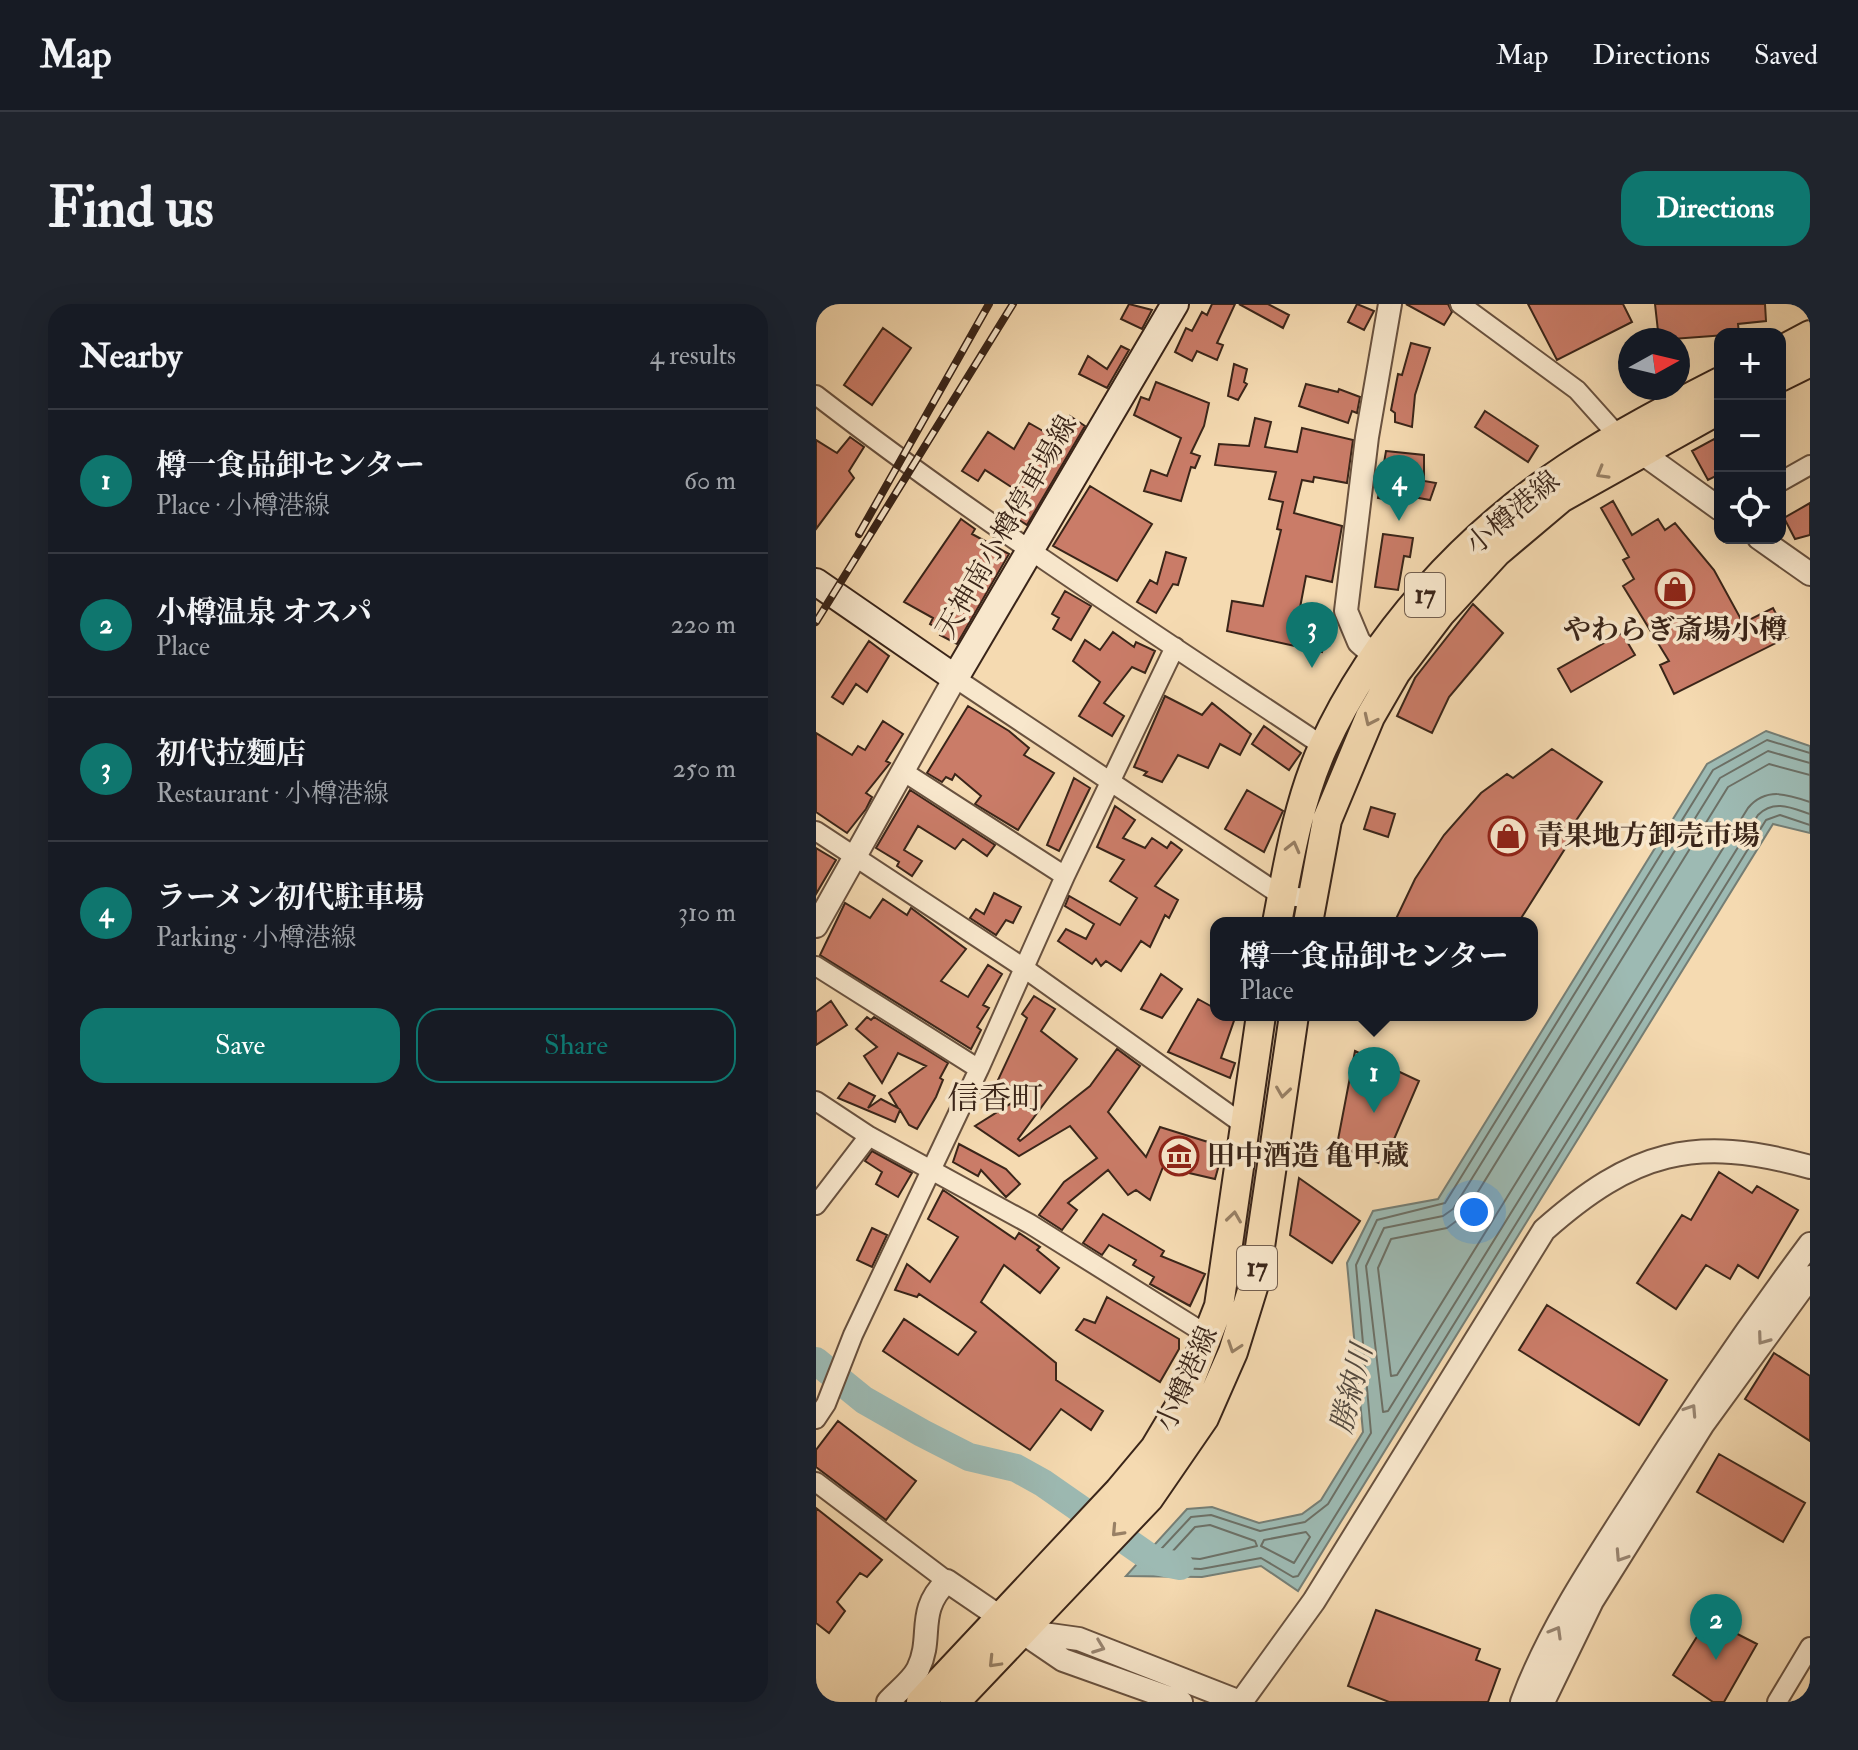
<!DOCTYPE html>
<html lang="en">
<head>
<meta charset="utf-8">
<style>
  body { margin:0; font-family:"IM FELL Double Pica","Noto Serif JP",serif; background:#20242c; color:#f1f3f6 }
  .controls { position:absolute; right:24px; top:24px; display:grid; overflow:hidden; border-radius:16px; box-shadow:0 8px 32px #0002 }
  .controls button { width:72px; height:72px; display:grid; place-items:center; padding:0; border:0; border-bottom:2px solid #363941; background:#171b24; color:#f1f3f6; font:40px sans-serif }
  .compass { position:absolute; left:802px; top:24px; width:72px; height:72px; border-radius:50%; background:#171b24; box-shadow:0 8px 32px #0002; rotate:82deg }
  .you { position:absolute; left:658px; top:908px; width:28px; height:28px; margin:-20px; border:6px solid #fff; border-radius:50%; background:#1a73e8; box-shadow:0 0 0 12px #1a73e833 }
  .badge { display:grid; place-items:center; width:52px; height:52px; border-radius:50%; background:#0f766e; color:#fff; font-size:26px; font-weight:700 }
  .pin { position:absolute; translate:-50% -66px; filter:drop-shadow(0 2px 4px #0008) }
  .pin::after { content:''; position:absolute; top:42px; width:28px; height:24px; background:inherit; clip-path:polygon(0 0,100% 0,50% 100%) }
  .popup { position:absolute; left:394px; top:613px; width:328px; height:104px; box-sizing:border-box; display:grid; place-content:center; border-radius:16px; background:#171b24; filter:drop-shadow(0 2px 6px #0005); font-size:26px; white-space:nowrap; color:#9ea1a6 }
  .popup b { font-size:30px; color:#f1f3f6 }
  .popup::after { content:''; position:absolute; left:50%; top:100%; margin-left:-16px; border:16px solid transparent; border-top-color:#171b24 }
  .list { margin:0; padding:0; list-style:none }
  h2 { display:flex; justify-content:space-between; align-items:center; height:104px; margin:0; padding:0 32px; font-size:34px }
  h2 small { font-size:26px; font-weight:400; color:#9ea1a6 }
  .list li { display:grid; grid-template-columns:52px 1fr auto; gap:24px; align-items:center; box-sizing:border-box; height:144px; padding:0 32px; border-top:2px solid #363941 }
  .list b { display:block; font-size:30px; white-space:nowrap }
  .list p { margin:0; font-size:26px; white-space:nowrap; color:#9ea1a6 }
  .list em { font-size:26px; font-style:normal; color:#9ea1a6 }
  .actions { display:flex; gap:16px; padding:24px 32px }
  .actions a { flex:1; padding:18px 0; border:2px solid #0f766e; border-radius:24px; text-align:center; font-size:28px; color:#0f766e }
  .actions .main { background:#0f766e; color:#fff }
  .icon { flex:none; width:44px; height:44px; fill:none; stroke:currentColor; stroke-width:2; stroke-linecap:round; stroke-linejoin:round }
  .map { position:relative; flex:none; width:994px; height:1398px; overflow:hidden; border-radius:24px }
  header { display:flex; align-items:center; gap:48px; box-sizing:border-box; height:112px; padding:0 40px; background:#171b24; border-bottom:2px solid #363941 }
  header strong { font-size:38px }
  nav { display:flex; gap:44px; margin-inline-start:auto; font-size:28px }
  .intro { display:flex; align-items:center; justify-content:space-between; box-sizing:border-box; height:192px; padding:0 48px }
  h1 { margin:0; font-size:56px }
  .button { padding:20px 36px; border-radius:24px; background:#0f766e; color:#fff; font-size:28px; font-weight:700 }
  main { display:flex; gap:48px; padding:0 48px }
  aside { flex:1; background:#171b24; border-radius:24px; box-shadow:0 8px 32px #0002 }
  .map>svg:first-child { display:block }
  .water { fill:#9dbab3; stroke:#757e75; stroke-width:2 }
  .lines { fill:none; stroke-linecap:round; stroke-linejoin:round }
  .shore { stroke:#6c7066; stroke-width:2 }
  .river { stroke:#9dbab3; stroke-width:28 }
  .building { fill:#ca7c68; stroke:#3a2519; stroke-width:2 }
  .minor-casing { stroke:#69523f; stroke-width:22 }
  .tertiary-casing { stroke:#69523f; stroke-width:26 }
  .secondary-casing { stroke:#3a2519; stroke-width:30 }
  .primary-casing { stroke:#3a2519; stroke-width:32 }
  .minor { stroke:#f8e7cc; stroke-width:18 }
  .tertiary { stroke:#f8e7cc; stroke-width:22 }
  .secondary { stroke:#f8e7cc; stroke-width:26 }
  .primary { stroke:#f5dab1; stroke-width:28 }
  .rail-casing { stroke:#3a2519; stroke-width:8 }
  .rail { stroke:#f8e7cc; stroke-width:5; stroke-dasharray:15; stroke-linecap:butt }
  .oneway { stroke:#988065 }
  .oneway2 { stroke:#998672 }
  .labels { text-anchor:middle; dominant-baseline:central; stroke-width:7; stroke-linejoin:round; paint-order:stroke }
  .shield { fill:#f8e7cc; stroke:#735f4f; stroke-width:2 }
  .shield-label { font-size:26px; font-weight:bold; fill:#3a2519 }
  .street-label { font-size:28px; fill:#3a2519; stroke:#f8e7cc }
  .poi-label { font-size:28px; font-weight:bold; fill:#3a2519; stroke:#f8e7cc; text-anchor:start }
  .water-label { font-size:30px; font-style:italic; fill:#534a40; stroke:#f8e7cc }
  .quarter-label { font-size:32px; fill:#3a2519; stroke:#f8e7cc }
</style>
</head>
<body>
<header>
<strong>Map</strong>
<nav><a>Map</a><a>Directions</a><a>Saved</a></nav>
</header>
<div class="intro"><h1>Find us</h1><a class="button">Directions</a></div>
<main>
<aside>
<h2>Nearby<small>4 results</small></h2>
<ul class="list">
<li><span class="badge">1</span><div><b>樽一食品卸センター</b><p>Place · 小樽港線</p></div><em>60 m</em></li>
<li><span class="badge">2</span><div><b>小樽温泉 オスパ</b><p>Place</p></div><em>220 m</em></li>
<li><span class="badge">3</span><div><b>初代拉麵店</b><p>Restaurant · 小樽港線</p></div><em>250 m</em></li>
<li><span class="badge">4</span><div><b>ラーメン初代駐車場</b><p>Parking · 小樽港線</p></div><em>310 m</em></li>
</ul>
<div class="actions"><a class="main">Save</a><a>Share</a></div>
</aside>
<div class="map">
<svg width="994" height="1398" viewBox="0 0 994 1398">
  <rect width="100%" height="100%" fill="#f5dab1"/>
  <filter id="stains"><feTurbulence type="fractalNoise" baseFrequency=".0025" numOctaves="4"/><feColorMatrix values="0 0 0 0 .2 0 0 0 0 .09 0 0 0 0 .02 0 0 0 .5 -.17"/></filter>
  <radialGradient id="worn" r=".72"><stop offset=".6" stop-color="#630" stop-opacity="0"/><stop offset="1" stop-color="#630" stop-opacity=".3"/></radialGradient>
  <!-- water -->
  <path class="water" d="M950 427 994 442V529L957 520 482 1287 445 1262 386 1273 310 1272 371 1205 396 1203 443 1219 486 1210 505 1196 547 1128 531 959 557 907 622 895 891 460Z"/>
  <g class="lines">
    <!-- shore -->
    <path class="shore" d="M994 449 951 436 897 466 629 899 561 916 540 961 555 1129 512 1200 489 1218 444 1227 395 1211 375 1213 333 1258 334 1263 385 1265 445 1254 477 1273 482 1272 950 516 964 511 994 521
      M994 459 952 447 904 474 637 905 627 912 568 924 550 962 567 1108 572 1107 942 511C958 495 976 504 994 510
      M994 471 953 460 912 483 647 912 631 924 575 935 562 964 575 1072 581 1071 932 504C950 483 971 490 994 498
      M394 1221 439 1237 441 1242 384 1255 356 1253V1248L379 1223Z
      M490 1228 494 1233 478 1259 445 1242 448 1236Z"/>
    <!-- river -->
    <path class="river" d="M0 1057 48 1096 106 1129 153 1153 200 1164 227 1179 339 1257 364 1262"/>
  </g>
  <!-- building -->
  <path class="building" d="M313 0 336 6 326 25 305 15Z
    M396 0H419L401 39 407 41 401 56 381 47 376 57 359 48 370 24 376 27 386 8 391 11Z
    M423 0H452L473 11 467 24Z
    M541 0 558 7 548 26 532 18Z
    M590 0H632L636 8 628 21Z
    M712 0H807L816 18 741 56Z
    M839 0H949L950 17 922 20 923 30 843 36Z
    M67 24 95 44 56 101 28 81Z
    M595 39 614 44 599 91 596 123 579 118V109L575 106 582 70 586 71Z
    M305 42 313 46 291 84 263 70 272 52 291 65Z
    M418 60 431 65 428 78 431 80 422 96 412 92Z
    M340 78 393 99 388 122 375 149 384 152 379 164 375 163 365 197 328 187 335 166 351 172 365 134 318 111 325 93 333 96Z
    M490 80 522 88 523 85 544 93 541 109 536 107 532 119 483 102Z
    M669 107 722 142 712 158 659 123Z
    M254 112 269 122 211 221 197 212 207 196 203 194 206 190 169 166 162 177 146 167 172 128 198 145 213 119 241 135Z
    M439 114 455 118 449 143 481 148 486 124 537 136 531 179 498 173 497 178 486 176 478 209 526 222 516 278 490 272 483 309 501 313 497 331 509 334 506 348 411 327 416 297 447 302 465 226 461 225 467 198 453 195 460 168 399 161 403 140 433 142Z
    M34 133 48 143 33 167 38 174 0 225V136L21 149Z
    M898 135 904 146V170L892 176 876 147Z
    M570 147 608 151V177L620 179 614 196 581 190 576 197 562 194Z
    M274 182 336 220 301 277 237 242Z
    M797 197 816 231 842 215 849 226 859 219 898 266 927 319 957 304 972 333 858 390 844 361 853 357 807 282 818 275 807 256 813 253 785 204Z
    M994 199V231L979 235 968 214Z
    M145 215 159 225 156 230 193 250 141 340 124 331 126 327 114 320 117 314 88 298Z
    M567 230 597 234 594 253 588 252 582 286 559 283Z
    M350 248 370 254 362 281 357 280 340 309 321 298 334 276 341 280Z
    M249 287 275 302 255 336 237 325 243 314 236 310Z
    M657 300 687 329 633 393 616 429 581 412 599 374Z
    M297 328 318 343 320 338 339 347 329 369 316 363 288 399 308 412 296 432 263 412 284 378 257 357 269 336 284 346Z
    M806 329 819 351 755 388 742 365Z
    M53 337 73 352 51 388 40 380 27 400 16 393Z
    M349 392 386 411 396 399 435 430 424 451 404 440 392 464 362 451 346 478 328 471 331 468 318 463Z
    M152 402 193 427 213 444 208 451 238 469 202 526 159 500 165 492 139 470 136 476 130 473 126 478 111 469Z
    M67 417 87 430 70 457 74 459 50 489 56 493 50 505 31 529 0 508V429L36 451 42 442 49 446Z
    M448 422 485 449 473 466 436 440Z
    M736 445 786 478 753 527 757 532 702 619H578L599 575 628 531 665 489 691 470 697 474Z
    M258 474 274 484 243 547 231 541Z
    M94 486 179 541 171 552 147 535 139 545 102 522 88 546 106 557 96 572 81 562 83 558 60 544Z
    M431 486 467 507 448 548 409 525Z
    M299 502 319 516 307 534 329 544 336 534 351 544 355 538 366 546 339 582 362 596 353 614 349 611 334 643 325 637 305 667 290 657 285 662 280 655 276 660 242 637 250 625 270 635 278 620 249 602 253 592 304 621 321 594 294 577 308 556 281 543Z
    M555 503 579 510 572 533 548 525Z
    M0 544 20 556 0 590Z
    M178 589 205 603 197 619 190 616 180 631 154 614 160 605 168 610Z
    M67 595 91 611 95 604 150 645 125 677 152 693 172 661 186 670 167 701 173 704 161 723 165 726 155 745 4 651 29 599 54 614Z
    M345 670 366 685 346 714 325 705Z
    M218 692 239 705 225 727 261 755 202 835 204 837 274 782 301 745 324 762 292 808 330 853 344 823 408 843 399 875 347 863 334 896 320 886 312 891 292 866 252 899 261 906 246 926 223 911 248 878 281 854 254 822 203 852 159 822 210 790 182 776 211 714 206 710Z
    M382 695 400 705V711H420L405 754 419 759 414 774 352 748Z
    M15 697 31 721 0 741V708Z
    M51 713 55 716 58 713 132 759 124 774 127 776 120 793 101 825 93 821 84 806 79 818 22 794 33 779 59 792 52 804 65 795 82 804 73 789 110 762 82 749 66 779 48 752 61 743 40 725Z
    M539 747 603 777 567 861 521 841Z
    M143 840 190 865 204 880 190 893 165 866 162 872 137 858Z
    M56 847 96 869 82 893 60 880 66 868 49 857Z
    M903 868 936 889 941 882 982 906 942 974 922 961 914 975 890 961 860 1005 821 979 866 911 875 916Z
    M483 874 544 917 516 959 474 931Z
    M127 886 199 935 203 929 224 943 221 946 243 964 224 989 188 961 165 998 240 1059V1076L287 1107 275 1126 245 1105 214 1146 67 1047 88 1015 142 1051 160 1028 103 990 101 993 79 986 91 960 114 978 142 933 112 915Z
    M287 910 348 947 345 952 389 970 374 1002 334 980 338 973 317 961 320 956 293 941 286 951 267 939Z
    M56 924 71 931 56 963 41 956Z
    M291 993 363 1035V1045L344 1078 260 1026 268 1015 279 1019Z
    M731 1001 851 1076 823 1121 703 1046Z
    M958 1049 994 1072V1137L929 1095Z
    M22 1117 100 1177 70 1216 0 1163V1146Z
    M903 1150 989 1199 967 1238 881 1188Z
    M0 1204 66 1256 51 1273 44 1269 21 1298 29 1307 13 1329 0 1319Z
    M560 1306 664 1345 660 1356 684 1365 672 1398H573L532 1382Z
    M892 1315 941 1340 908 1398H897L857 1371Z"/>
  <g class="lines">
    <!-- minor casing -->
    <g class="minor-casing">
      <path id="minor" d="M644 0 761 86 804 134
        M0 91C163 217 336 328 507 442
        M964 178 994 161
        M139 374 466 592 495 594
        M88 468 249 572
        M0 527 208 664 431 823
        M0 662 163 765
        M0 797 53 832 214 920 393 1032
        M0 901 53 832
        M0 1115 10 1100 37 1031 163 765 249 572 359 343
        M0 1178 131 1277
        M961 1398 994 1343"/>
    </g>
    <!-- tertiary casing -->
    <g class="tertiary-casing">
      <path id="tertiary" d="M815 141 904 205
        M943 234 994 270
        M569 361 543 338 530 307 551 133 574 0
        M0 622 139 374
        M213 1328 263 1335 424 1398
        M72 1398C81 1388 96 1377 102 1365 118 1332 99 1308 131 1277L247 1356 365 1398
        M425 1398 498 1297 728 926C816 848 878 830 994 863
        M706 1398C732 1328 775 1263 815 1201 872 1111 930 1026 994 940
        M727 1398 776 1297 887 1120 994 973"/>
    </g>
    <!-- secondary casing -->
    <g class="secondary-casing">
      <path id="secondary" d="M0 278 139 374 359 0"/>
    </g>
    <!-- primary casing -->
    <g class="primary-casing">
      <path id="primary" d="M964 47 994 31
        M964 73 994 58
        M461 619C472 561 482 498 507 443 558 331 649 232 751 164 799 132 853 104 904 78
        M492 619 511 516 554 413 580 368 624 310 681 248 745 194 904 105
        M105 1398 303 1187 339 1144 364 1102 403 1002 445 711
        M139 1398 333 1194 388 1114 417 1048 439 977 478 711"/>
    </g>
    <!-- minor -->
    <use href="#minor" class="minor"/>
    <!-- tertiary -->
    <use href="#tertiary" class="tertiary"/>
    <!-- secondary -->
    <use href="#secondary" class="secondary"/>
    <!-- primary -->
    <use href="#primary" class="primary"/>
    <!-- rail casing -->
    <g class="rail-casing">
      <path id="rail" d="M43 230 173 0
        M0 318 197 0"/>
    </g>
    <!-- rail -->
    <use href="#rail" class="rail"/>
  </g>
  <!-- one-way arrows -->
  <defs><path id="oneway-chevron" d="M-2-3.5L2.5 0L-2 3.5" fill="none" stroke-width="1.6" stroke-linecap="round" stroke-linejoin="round" transform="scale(2)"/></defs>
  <g class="oneway">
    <use href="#oneway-chevron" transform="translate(786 169) rotate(150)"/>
    <use href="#oneway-chevron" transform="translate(554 416) rotate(115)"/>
    <use href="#oneway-chevron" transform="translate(477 543) rotate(-76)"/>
    <use href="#oneway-chevron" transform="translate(467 788) rotate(98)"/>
    <use href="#oneway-chevron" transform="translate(418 913) rotate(-82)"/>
    <use href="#oneway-chevron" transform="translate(418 1043) rotate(109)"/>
    <use href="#oneway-chevron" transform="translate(301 1227) rotate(133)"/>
    <use href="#oneway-chevron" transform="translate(178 1358) rotate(134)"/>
  </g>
  <g class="oneway2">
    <use href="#oneway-chevron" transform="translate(947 1035) rotate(126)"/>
    <use href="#oneway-chevron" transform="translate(875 1106) rotate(-57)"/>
    <use href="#oneway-chevron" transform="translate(805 1252) rotate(123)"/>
    <use href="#oneway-chevron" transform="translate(740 1328) rotate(-60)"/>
    <use href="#oneway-chevron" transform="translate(283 1343) rotate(21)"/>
  </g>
  <!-- icons -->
  <defs>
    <g id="shop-ring" transform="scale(2)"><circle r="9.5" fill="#f8e7cc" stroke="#8f2418" stroke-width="1.5"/><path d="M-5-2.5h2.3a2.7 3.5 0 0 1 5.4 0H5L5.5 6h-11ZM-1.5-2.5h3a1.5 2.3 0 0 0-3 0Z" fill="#8f2418"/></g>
    <g id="museum-ring" transform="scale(2)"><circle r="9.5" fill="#f8e7cc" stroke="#8f2418" stroke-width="1.5"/><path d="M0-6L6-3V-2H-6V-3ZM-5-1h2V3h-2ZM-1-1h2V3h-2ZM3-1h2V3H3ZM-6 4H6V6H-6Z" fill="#8f2418"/></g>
  </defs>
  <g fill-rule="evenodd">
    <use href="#shop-ring" x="859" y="285"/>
    <use href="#shop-ring" x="692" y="532"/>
    <use href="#museum-ring" x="363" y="852"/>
  </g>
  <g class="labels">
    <!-- shield labels -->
    <g class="shield">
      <rect x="589" y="269" width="40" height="44" rx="6"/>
      <rect x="421" y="942" width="40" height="44" rx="6"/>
    </g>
    <g class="shield-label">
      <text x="609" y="291">17</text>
      <text x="441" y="964">17</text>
    </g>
    <!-- street labels -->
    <g class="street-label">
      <text transform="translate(697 209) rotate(-40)">小樽港線</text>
      <text transform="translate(191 223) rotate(-60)">天神南小樽停車場線</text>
      <text transform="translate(371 1075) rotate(-66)">小樽港線</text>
    </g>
    <!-- poi labels -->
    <g class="poi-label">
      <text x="859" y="326" text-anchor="middle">やわらぎ斎場小樽</text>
      <text x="720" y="532">青果地方卸売市場</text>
      <text x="391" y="852">田中酒造 亀甲蔵</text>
    </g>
    <!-- water labels -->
    <g class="water-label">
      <text transform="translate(536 1085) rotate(-76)">勝納川</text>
    </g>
    <!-- quarter labels -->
    <g class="quarter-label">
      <text x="179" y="795">信香町</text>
    </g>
  </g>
  <rect width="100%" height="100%" filter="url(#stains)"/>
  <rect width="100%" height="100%" fill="url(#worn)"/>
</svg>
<div class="controls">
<button>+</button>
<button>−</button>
<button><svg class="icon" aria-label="locate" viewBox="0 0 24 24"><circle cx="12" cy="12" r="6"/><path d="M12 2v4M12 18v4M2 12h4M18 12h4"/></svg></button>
</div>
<svg class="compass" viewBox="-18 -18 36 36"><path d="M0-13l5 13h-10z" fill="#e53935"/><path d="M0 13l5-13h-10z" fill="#9ea1a6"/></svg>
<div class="you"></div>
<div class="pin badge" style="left:558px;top:809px">1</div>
<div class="popup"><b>樽一食品卸センター</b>Place</div>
<div class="pin badge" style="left:900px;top:1356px">2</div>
<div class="pin badge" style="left:496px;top:364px">3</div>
<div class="pin badge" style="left:583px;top:217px">4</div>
</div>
</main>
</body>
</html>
